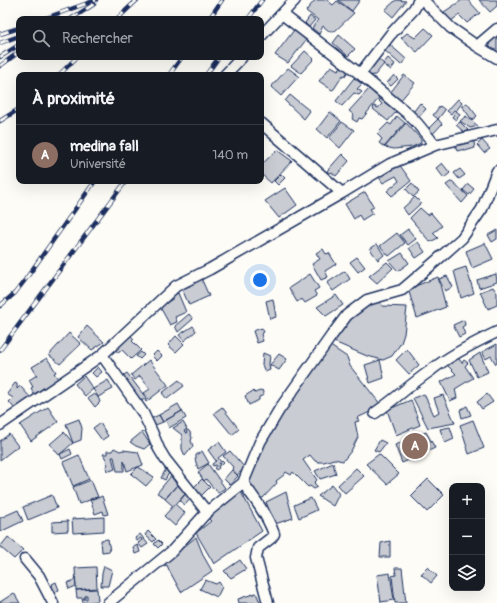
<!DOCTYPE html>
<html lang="fr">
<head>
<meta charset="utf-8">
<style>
  body { margin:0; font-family:Pangolin,sans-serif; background:#20242c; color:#f1f3f6 }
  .controls { position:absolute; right:12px; bottom:12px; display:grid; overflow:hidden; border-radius:8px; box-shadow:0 4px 16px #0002 }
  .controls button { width:36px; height:36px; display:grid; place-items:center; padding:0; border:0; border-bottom:1px solid #363941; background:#171b24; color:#f1f3f6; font:20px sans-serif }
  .you { position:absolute; left:260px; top:280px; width:14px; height:14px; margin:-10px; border:3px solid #fff; border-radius:50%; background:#1a73e8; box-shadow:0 0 0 6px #1a73e833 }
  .badge { display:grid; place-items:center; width:26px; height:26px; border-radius:50%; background:#c8321e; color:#fff; font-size:13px; font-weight:700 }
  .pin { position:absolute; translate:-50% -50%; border:2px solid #fff; box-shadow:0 1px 4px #0006 }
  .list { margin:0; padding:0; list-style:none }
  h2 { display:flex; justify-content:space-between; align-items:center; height:52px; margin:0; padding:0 16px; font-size:17px }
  h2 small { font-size:13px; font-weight:400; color:#9ea1a6 }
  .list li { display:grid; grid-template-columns:26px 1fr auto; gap:12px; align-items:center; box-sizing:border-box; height:60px; padding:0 16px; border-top:1px solid #363941 }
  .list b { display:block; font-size:15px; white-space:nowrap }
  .list p { margin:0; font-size:13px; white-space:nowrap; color:#9ea1a6 }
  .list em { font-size:13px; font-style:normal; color:#9ea1a6 }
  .icon { flex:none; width:22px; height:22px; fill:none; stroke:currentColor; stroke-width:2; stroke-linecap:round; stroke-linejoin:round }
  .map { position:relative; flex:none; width:497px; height:603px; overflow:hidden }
  .search { position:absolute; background:#171b24; box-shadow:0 4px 16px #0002; left:16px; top:16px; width:248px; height:44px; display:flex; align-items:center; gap:10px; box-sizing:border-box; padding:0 14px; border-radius:8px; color:#9ea1a6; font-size:15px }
  .panel { position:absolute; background:#171b24; box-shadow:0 4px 16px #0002; left:16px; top:72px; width:248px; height:112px; border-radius:8px }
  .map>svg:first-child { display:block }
  .building { fill:#c9ccd3; stroke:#1b2f5e }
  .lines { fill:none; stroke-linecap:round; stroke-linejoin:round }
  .street-casing { stroke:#1b2f5e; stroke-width:13 }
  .street { stroke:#fdfcf7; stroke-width:10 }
  .rail-casing { stroke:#1b2f5e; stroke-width:4.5 }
  .rail { stroke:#fdfcf7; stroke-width:3; stroke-dasharray:9; stroke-linecap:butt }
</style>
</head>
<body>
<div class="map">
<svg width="497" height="603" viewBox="0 0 497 603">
  <rect width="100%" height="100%" fill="#fdfcf7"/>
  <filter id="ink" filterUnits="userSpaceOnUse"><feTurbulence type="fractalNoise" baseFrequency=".025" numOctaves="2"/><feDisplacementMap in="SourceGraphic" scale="8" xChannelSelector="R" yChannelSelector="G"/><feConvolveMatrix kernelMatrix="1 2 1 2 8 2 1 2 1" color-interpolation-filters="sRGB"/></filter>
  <g filter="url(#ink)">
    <!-- building -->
    <path class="building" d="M315 0H327L333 5 337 1 354 13 335 31H329L323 26 319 34 312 28 318 20 306 11Z
      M338 0H360L352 11Z
      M396 0 406 1 393 17 385 10Z
      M462 0H468L480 13 467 23 459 15 451 21 444 12Z
      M479 0H497V6L490 12Z
      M310 16 315 20 309 27 305 23Z
      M425 28 433 35 417 52 401 38 407 33 415 38Z
      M294 30 306 40 288 63 275 55Z
      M497 33V54L490 51 489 40Z
      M339 35 355 49 348 56 333 43Z
      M388 43 406 59 401 65 383 49Z
      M305 51 314 59 301 73 291 66Z
      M375 56 384 64 375 75 366 76Z
      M388 58 395 64 391 70 383 64Z
      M331 66 338 70 342 66 348 71 345 76 343 75 334 89 332 90 319 81Z
      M288 68 299 76 281 96 271 87Z
      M394 75 398 79 391 86 387 83Z
      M404 75 415 83 400 101 390 93Z
      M354 78 362 84 357 89 362 92 359 95 354 93 342 106 336 101Z
      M369 89 379 98 362 119 359 118 357 122 352 119 354 115 349 111Z
      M290 95 310 111 304 119 285 101Z
      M381 99 396 112 388 121 373 109 374 106 378 108 382 104 379 101Z
      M458 99 462 103 456 111 454 110 451 114 447 111Z
      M420 103 426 109 417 119 411 115Z
      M467 103 477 116 472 120 462 106Z
      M440 106 445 110 438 119 433 115Z
      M456 111 460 114 456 120 452 117Z
      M330 112 341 121 327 138 317 129Z
      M397 116 405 123 384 147 379 143 382 139 377 134 388 123 391 125Z
      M466 116 478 126 470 128 460 121Z
      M438 119 442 124 431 136 426 131Z
      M342 122 354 130 340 148 329 138Z
      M460 122 468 130 464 132 456 125Z
      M406 123 421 139V143L412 147 394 149 385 147Z
      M473 137 475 148 465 151V149L457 151 455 143Z
      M482 140 490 149 484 153 477 145Z
      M277 150 292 161 271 183 261 174V165Z
      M342 154 349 161 336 176 331 172 329 174 327 171Z
      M442 163 450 173 444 178 436 168Z
      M399 164 411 181 392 196 387 191 399 181 396 176 383 183 378 176Z
      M460 169 465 175 459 179 454 173Z
      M281 174 285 178 278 185 274 181Z
      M452 181 468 196 462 203 446 185Z
      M412 183 419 192 413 197 406 189Z
      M468 184 474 189 469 195 463 190Z
      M285 188 297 205 279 218 265 201Z
      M365 192 374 207 370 209 373 213 362 220 359 215 354 219 345 204Z
      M415 197 421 203 408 215 403 208Z
      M420 208 428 215 431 213 442 226 433 233 438 238 430 242 410 218Z
      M408 229 416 239 408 245 400 235Z
      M497 230V239L492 242 488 235Z
      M397 233 405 243 389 256 380 246Z
      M418 242 425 252 416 258 409 248Z
      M485 243 493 259 472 268 466 251Z
      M377 244 384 255 378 260 370 249Z
      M323 249 326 254 329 253 336 264 325 271 328 277 321 280 312 264 320 259 316 253Z
      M402 253 409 263 398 271 389 261Z
      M357 257 365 267 358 272 350 262Z
      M387 262 393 268 377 283 369 276Z
      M466 267 474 293 461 298 454 271Z
      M345 271 350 279 333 291 327 283Z
      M310 274 319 288 314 291 317 296 305 303 302 299 297 302 289 288Z
      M496 274 497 282 479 288 477 280Z
      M447 276 453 287 445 291 439 279Z
      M438 277 446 307 417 318 409 292 413 287Z
      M201 278 209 296 189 305 182 289 190 286 189 283Z
      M493 287 497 293V305L488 309 480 292Z
      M178 293 186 312 175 317 177 322 170 325 160 307 174 298 172 296Z
      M336 295 343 305 326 316 317 307Z
      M273 299 276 317 270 319 266 301Z
      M379 299 382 306 407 307 404 334 401 343 392 356 383 360 367 356 334 342 331 337 363 305Z
      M189 314 193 319 178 332 175 326Z
      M464 320 465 325 462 327 465 334 459 337 453 325Z
      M87 326 104 342 92 350 78 337Z
      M193 326 196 331 184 341 179 335Z
      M262 328 264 332 261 334 263 341 257 343 253 331Z
      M69 333 81 344 60 364 49 355Z
      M129 334 134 339 132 341 141 350 131 359 122 350 118 353 114 348Z
      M176 336 184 344 176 352 168 345Z
      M497 344V363L496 364 491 356 486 359 482 352Z
      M329 345 347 357 350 366 381 405 370 412 357 418 359 421 355 422 358 437 351 451 343 461 334 459 324 462H319L315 461 310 455 303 460 317 480 314 483 318 487 314 489 310 486 308 487 293 472 291 475 286 472 284 475 276 481 277 483 263 498H259L254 491 248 480 272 423 306 378 315 368Z
      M407 349 419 365 409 374 396 360Z
      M157 351 162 356 157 361 152 356Z
      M141 352 144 355 140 359 136 356Z
      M263 353 270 356 269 364 270 370 265 372 262 365Z
      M480 353 488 372 477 377 469 360Z
      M279 354 287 359 279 370 270 365Z
      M456 355 462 363 464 360 468 363 465 366 473 378 455 389 457 398 450 401 441 382 456 374 447 365Z
      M47 358 56 372 54 373 58 379 34 394 31 388 33 387 29 380 37 375 32 367Z
      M149 360 168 385 146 402 145 400 148 398 144 393 150 389 140 376 135 380 131 375Z
      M380 360 384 378 370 383 365 365Z
      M98 367 102 372 96 377 92 373Z
      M127 373 146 398 140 402 121 377Z
      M84 376 93 389 85 396 75 384Z
      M108 380 113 389 98 397 93 389Z
      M179 380 184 386 167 399 162 393Z
      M15 383 17 384V389L20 386 31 398 15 409 9 402 13 398 7 394Z
      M262 390 264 395 259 397V400L249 405 245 396 253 391 255 393Z
      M94 394 98 397 100 402 95 407 88 398Z
      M424 394 434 415 439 412 434 398 443 395 455 423 428 428 413 398Z
      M487 394 493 402 482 409 477 402Z
      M411 400 420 425 396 435 387 410Z
      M178 404 182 411 163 422 159 415Z
      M467 406 471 415 462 418 460 410Z
      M48 407 58 422 31 441 20 425Z
      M222 407 239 429 232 435 214 413Z
      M182 411 186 418 169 428 166 420Z
      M159 415 163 422 153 426 150 419Z
      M79 419 82 428 81 440 73 443 66 424Z
      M473 420 484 448 469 454 460 425Z
      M183 422 187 429 184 431 186 433H187L186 431 188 430 190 432 192 438 191 441 193 446 185 456 182 449V435L173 428Z
      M100 423 108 436 102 440 93 428Z
      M450 427 454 439 445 443 440 429Z
      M64 432 73 443 59 455 50 444Z
      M142 432 150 444 144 449 136 446 130 442Z
      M426 432 435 448 402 463 395 445Z
      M9 434 18 446 0 460V441Z
      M380 440 386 443 379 452 374 450Z
      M219 442 226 452 218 458 221 462 222 461 224 463 222 465 220 463H219L220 465 218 466 219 468 216 470 214 468 216 466V465L213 466 212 464 216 461 208 450Z
      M114 448 120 451 123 450 138 452 143 465 127 471 124 461V471H117L114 457H112L115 469 110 471V470L107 471 106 466 108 465 106 461H107L103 454H107V451H112Z
      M70 449 72 454 62 459 60 454Z
      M202 451 209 463 198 469 195 459 196 458V455Z
      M230 451 245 468 237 475 232 469 233 467 223 456Z
      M379 454 399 474 387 484 366 464Z
      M79 455 89 479 73 486 63 462Z
      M333 463 336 474 320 479 315 471Z
      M208 464 225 488 218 493 215 488 214 489 206 479 204 481 198 472Z
      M138 467 145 471 154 477 146 486 131 474Z
      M356 468 364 476 345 493 338 485Z
      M166 469 168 470 167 472 169 473 165 480 161 478Z
      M232 470 238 476 230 485 224 479Z
      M171 476 177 485 166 498 157 493Z
      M202 479 210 487 200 497 192 489Z
      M428 479 444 495 427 512 411 496Z
      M91 480 98 497 79 504 73 487Z
      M177 485 186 493 175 505V504L173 506 165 499Z
      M332 485 339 494 333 506 318 496Z
      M241 492 262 531 214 564 196 533 211 521 206 516Z
      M286 492 293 518 275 524 266 502Z
      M186 493 192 497 185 505 180 501Z
      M52 495 57 508 28 520 23 507Z
      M102 496 108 514 104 515 103 511 95 514 90 499 98 497V498Z
      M311 498 317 510 299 518 294 505Z
      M175 504 185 513 175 526 164 516Z
      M18 510 23 521 0 532V518Z
      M104 517V531L73 533 72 519Z
      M68 521V531L52 532V522Z
      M148 531 156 539 153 542 145 535Z
      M140 534 148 544 142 548 138 543 142 540 141 538 137 541 135 538Z
      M8 537 23 550 14 559 0 547Z
      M196 537 204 557 212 571 181 592 169 570 167 565 165 566 164 563Z
      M108 539 110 551 102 552 101 540Z
      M158 540 162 544 158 548 154 544Z
      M390 541V557H380L381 543Z
      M138 545 140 552 135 554 133 547Z
      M240 560 246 569 231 578 224 571Z
      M104 566 112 570 108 586H101L102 574Z
      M96 567 97 588 76 590 75 568Z
      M428 567 437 576 431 583 421 574Z
      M395 568H402L406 603H395L392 576 396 575Z
      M390 573 394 600 381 602 377 575Z
      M75 580 76 586 69 589 67 583Z
      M205 580 216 584 219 582 222 587 217 597 200 589Z
      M56 582 59 590 51 594 47 586 50 584 51 586 53 585 52 584Z
      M97 589 98 601 83 603 82 599H87V595L85 596V598H77L76 590Z
      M14 593 20 603H0V602Z
      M256 593 260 602 256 603H239L238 599Z"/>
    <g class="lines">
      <!-- street casing -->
      <g class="street-casing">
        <path id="street" d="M423 0 451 28 477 46 497 58
          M282 14 360 74 407 113 417 123 435 145 497 130
          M261 36 295 0
          M477 46 497 29
          M360 74 390 35 414 9 419 0
          M225 75 242 57
          M261 123 342 193 390 164 435 145
          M102 355 143 413 152 432 159 449 165 459 207 512
          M375 413C394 400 411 384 430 371 450 355 474 343 497 332
          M0 425 102 355 176 286 210 269 342 193
          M243 483C255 499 267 515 274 534L271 538 258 548 256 558 268 603
          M25 559 39 576 53 603
          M108 603 172 551 207 512 243 483 260 442 279 410 332 335 347 315 367 300 402 290 436 261 462 238 482 209 497 171"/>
      </g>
      <!-- street -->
      <use href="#street" class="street"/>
      <!-- rail casing -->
      <g class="rail-casing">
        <path id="rail" d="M43 19 96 0
          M71 19 94 4
          M117 19 137 0
          M209 19 222 0
          M248 19 262 0
          M0 34 19 28
          M0 43 19 36
          M0 57 19 45
          M0 66 19 52
          M59 75 77 57
          M169 75 182 57
          M206 75 219 57
          M0 121 19 109
          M0 306 15 293 25 280 95 181
          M0 350 126 181"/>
      </g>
      <!-- rail -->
      <use href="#rail" class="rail"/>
    </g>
  </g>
</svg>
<div class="controls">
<button>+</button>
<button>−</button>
<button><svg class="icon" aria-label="layers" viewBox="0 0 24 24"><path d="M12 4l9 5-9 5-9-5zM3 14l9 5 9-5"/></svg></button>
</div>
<div class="you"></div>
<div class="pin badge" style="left:415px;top:446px;background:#8d6e63">A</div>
<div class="search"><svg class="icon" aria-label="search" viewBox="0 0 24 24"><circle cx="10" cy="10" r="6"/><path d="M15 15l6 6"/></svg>Rechercher</div>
<section class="panel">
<h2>À proximité<small></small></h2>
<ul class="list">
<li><span class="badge" style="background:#8d6e63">A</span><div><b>medina fall</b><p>Université</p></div><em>140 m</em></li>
</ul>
</section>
</div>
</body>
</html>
